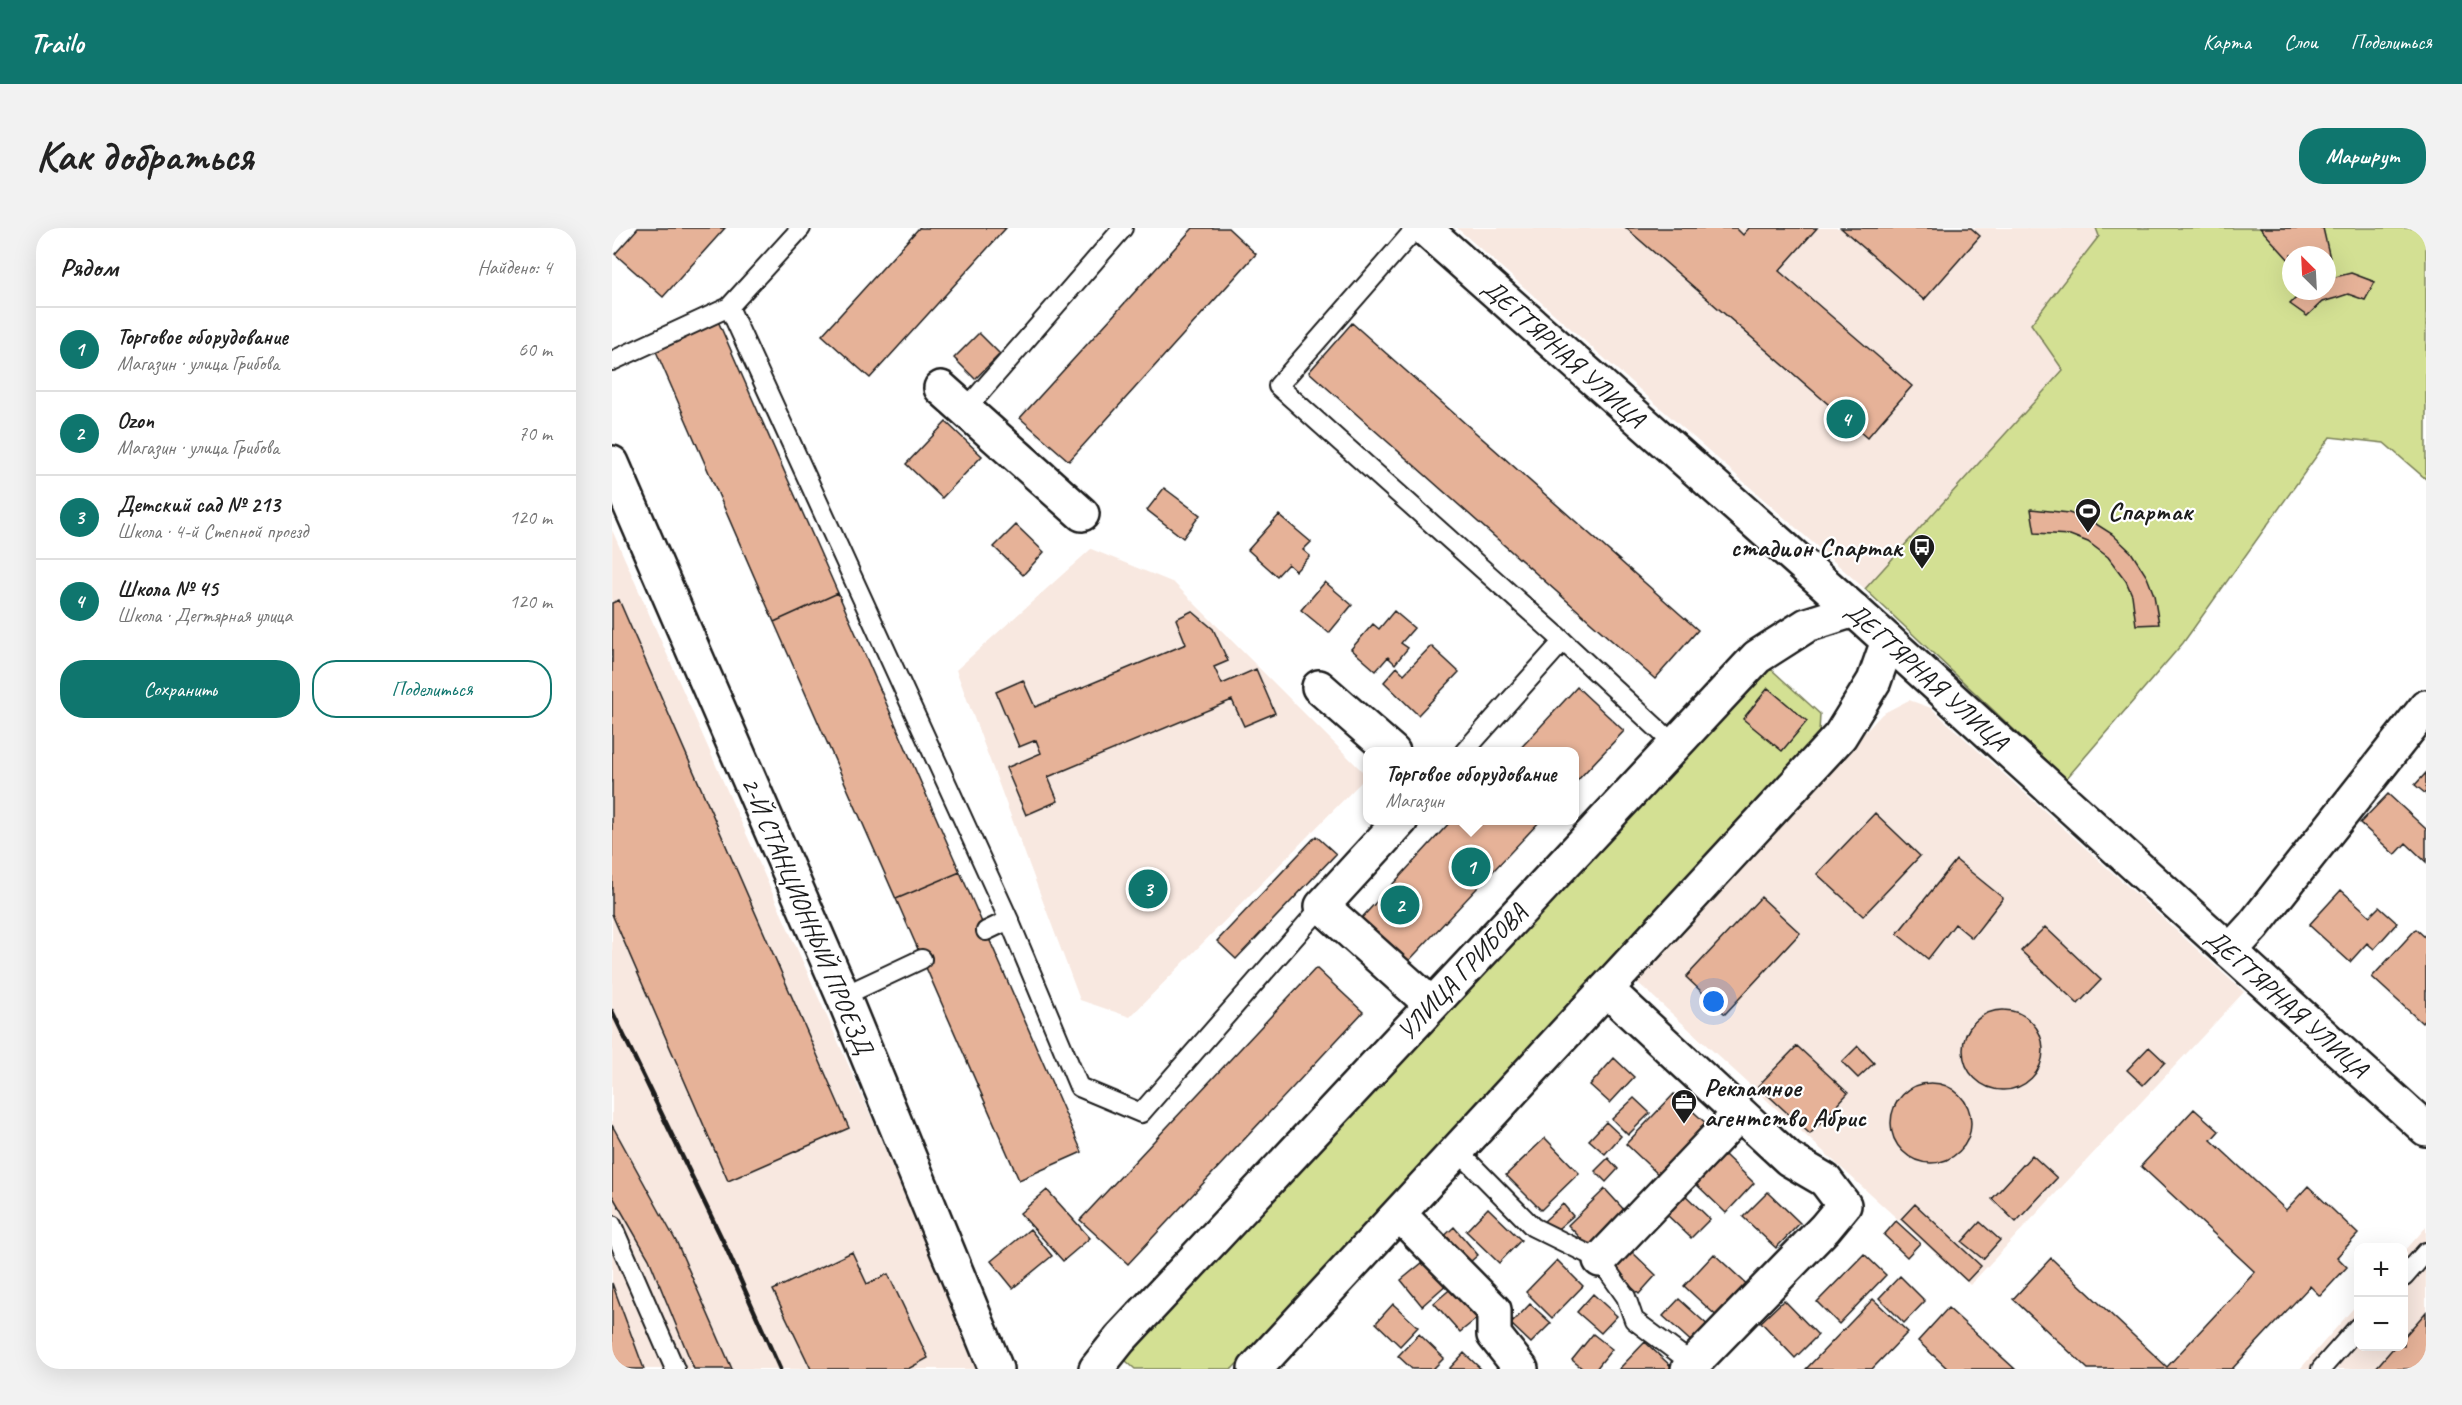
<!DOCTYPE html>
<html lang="ru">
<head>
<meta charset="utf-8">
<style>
  body { margin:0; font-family:Caveat,sans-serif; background:#f2f2f2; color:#222 }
  .controls { position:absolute; right:18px; bottom:18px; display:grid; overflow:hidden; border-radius:12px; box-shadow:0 6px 24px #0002 }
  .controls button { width:54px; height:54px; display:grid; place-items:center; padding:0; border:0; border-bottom:2px solid #e0e0e0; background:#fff; color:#222; font:30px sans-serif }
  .compass { position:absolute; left:1670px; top:18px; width:54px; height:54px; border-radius:50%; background:#fff; box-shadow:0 6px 24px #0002; rotate:336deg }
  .you { position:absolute; left:1102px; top:774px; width:21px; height:21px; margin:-15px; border:4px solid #fff; border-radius:50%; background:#1a73e8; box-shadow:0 0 0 9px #1a73e833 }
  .badge { display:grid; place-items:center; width:39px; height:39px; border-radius:50%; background:#0f766e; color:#fff; font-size:20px; font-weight:700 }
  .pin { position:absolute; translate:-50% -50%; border:3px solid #fff; box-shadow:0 2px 6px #0006 }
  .popup { position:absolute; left:751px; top:519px; width:216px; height:78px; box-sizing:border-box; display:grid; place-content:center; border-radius:12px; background:#fff; filter:drop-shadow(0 2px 4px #0005); font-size:20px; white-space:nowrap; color:#767676 }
  .popup b { font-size:22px; color:#222 }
  .popup::after { content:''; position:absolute; left:50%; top:100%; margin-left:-12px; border:12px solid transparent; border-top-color:#fff }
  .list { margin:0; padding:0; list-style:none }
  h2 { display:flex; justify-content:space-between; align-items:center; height:78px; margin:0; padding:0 24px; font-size:26px }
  h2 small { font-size:20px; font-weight:400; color:#767676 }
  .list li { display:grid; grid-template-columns:39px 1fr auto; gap:18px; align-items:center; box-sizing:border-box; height:84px; padding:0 24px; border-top:2px solid #e0e0e0 }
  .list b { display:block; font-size:22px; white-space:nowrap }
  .list p { margin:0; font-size:20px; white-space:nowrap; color:#767676 }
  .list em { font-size:20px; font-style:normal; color:#767676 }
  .actions { display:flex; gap:12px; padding:18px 24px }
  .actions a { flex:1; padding:14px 0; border:2px solid #0f766e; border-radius:24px; text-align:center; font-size:21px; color:#0f766e }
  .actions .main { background:#0f766e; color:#fff }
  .map { position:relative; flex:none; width:1814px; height:1141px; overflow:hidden; border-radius:24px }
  header { display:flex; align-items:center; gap:36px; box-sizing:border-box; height:84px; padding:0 30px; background:#0f766e; color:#fff }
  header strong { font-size:28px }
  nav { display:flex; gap:33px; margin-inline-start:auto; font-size:21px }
  .intro { display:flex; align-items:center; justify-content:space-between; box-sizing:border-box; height:144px; padding:0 36px }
  h1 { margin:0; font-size:42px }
  .button { padding:15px 27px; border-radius:24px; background:#0f766e; color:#fff; font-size:21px; font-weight:700 }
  main { display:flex; gap:36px; padding:0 36px }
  aside { flex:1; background:#fff; border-radius:24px; box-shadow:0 6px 24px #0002 }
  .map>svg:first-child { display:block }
  .built { fill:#f8e8e0 }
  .green { fill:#d3e093; stroke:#787e58; stroke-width:1.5; fill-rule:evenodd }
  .building { fill:#e6b298; stroke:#1c1c1c; stroke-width:1.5 }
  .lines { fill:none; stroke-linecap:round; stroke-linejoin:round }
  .service-casing { stroke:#1c1c1c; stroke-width:22 }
  .minor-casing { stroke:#1c1c1c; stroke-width:38 }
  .secondary-casing { stroke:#1c1c1c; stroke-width:38 }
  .service { stroke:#fff; stroke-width:18 }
  .minor { stroke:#fff; stroke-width:33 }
  .secondary { stroke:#fff; stroke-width:33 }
  .rail { stroke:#1c1c1c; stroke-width:4.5 }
  .labels { text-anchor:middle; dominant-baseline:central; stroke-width:4.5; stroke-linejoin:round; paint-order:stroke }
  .street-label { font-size:26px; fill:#1c1c1c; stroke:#fff }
  .poi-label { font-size:26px; font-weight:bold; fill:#1c1c1c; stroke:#fff; text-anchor:start }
</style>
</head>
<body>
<header>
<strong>Trailo</strong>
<nav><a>Карта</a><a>Слои</a><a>Поделиться</a></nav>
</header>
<div class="intro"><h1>Как добраться</h1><a class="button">Маршрут</a></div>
<main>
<aside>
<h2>Рядом<small>Найдено: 4</small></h2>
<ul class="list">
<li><span class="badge">1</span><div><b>Торговое оборудование</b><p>Магазин · улица Грибова</p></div><em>60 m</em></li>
<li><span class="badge">2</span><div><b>Ozon</b><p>Магазин · улица Грибова</p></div><em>70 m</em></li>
<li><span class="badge">3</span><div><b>Детский сад № 213</b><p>Школа · 4-й Степной проезд</p></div><em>120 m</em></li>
<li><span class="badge">4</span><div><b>Школа № 45</b><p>Школа · Дегтярная улица</p></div><em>120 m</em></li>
</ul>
<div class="actions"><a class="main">Сохранить</a><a>Поделиться</a></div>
</aside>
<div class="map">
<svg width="1814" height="1141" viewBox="0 0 1814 1141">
  <rect width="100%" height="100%" fill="#fff"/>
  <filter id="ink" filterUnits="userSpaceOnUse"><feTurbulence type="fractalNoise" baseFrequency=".0167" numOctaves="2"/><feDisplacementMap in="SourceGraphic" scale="12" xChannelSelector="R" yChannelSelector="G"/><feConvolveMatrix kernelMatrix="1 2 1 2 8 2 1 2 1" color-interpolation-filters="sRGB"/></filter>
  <g filter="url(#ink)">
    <!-- built -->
    <path class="built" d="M845 0H1484L1487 8 1419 96 1451 142 1253 361Z
      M0 302 262 895 366 1141H0Z
      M479 321 562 355 755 548 518 789 468 772 344 442Z
      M1297 472 1319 480 1632 764 1358 1057 1024 753 1270 486Z
      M1814 999V1141H1688L1746 1075V1118H1792V1024Z"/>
    <!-- green -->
    <path class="green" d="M1484 0H1814V251L1772 215 1718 209 1571 415 1454 551 1253 361 1451 142 1419 96 1487 8ZM1679 27H1715V63H1679Z
      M1160 442 1208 486 1207 505 620 1141H523L514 1133 515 1122 1143 444Z"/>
    <!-- building -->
    <path class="building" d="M26 0H113L51 69 3 26Z
      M307 0H394L258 150 210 107Z
      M581 0H616L644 26 457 233 408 190Z
      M1014 0H1124L1131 7 1137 0H1205L1167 43 1300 158 1255 210Z
      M1229 0H1359L1368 8 1312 72Z
      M1648 0H1711L1720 39 1715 41V27H1679V34Z
      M1739 45 1763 54 1753 72 1736 66 1724 70 1710 74 1695 88 1678 76 1691 63H1715V51Z
      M106 93 226 365 162 394 43 121Z
      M740 95 1086 402 1043 451 697 144Z
      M367 105 388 126 363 151 342 130Z
      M334 194 370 228 330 270 294 236Z
      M552 260 588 287 571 310 535 282Z
      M1419 281 1457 285 1481 294 1500 306 1519 324 1535 349 1542 367 1547 396 1524 397 1520 367 1514 353 1496 329 1476 314 1458 307 1423 305Z
      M667 287 699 314 691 322 698 328 684 343 676 336 665 348 636 322Z
      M404 297 432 324 411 347 382 319Z
      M713 354 740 377 717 405 689 382Z
      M226 365 348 644 284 671 162 394Z
      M7 372 237 900 116 953 0 686V375Z
      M580 383 601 401 616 433 602 439 610 456 644 441 663 485 632 498 620 472 436 549 446 573 414 587 394 540 429 525 424 512 407 519 384 464 411 452 423 479 574 416 564 391Z
      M782 383 802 400 789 415 796 420 783 436 776 429 764 443 739 421 761 396 767 401Z
      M819 418 847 444 806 487 772 454 785 439 792 446Z
      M965 459 1012 503 962 556V524H905Z
      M1156 460 1195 493 1170 523 1131 491Z
      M1814 545V566L1803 557Z
      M1776 566 1814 601V634L1794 615 1783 627 1748 595Z
      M1263 585 1308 628 1251 688 1205 646Z
      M840 592H929L791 739 744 696Z
      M704 608 724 626 624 731 605 713Z
      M1344 632 1391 670 1360 710 1343 696 1316 731 1285 706Z
      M348 644 470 924 407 952 284 671Z
      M1729 662 1758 688 1767 679 1785 695 1762 721 1755 715 1738 734 1697 697Z
      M1149 669 1188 705 1113 786 1074 749Z
      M1433 699 1489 752 1466 776 1409 723Z
      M1804 701 1814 710V790L1810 795 1760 749Z
      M704 740 751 784 516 1036 468 992Z
      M1351 822a40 40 0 1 1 80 0a40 40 0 1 1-80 0Z
      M1185 818 1236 865 1198 906 1146 858Z
      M1246 818 1262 835 1246 850 1230 834Z
      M1537 819 1553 834 1531 857 1515 842Z
      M1002 830 1022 849 998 875 978 857Z
      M1279 895a40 40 0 1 1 80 0a40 40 0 1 1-80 0Z
      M1062 866 1098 899 1050 950 1014 916Z
      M1022 870 1038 885 1016 907 1000 891Z
      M1582 881 1607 903 1599 912 1674 982 1696 958 1746 1006 1725 1029 1735 1039 1708 1068 1698 1058 1620 1141H1476L1401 1071 1439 1030 1555 1139 1643 1044 1529 938Z
      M994 894 1009 908 993 926 977 912Z
      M0 897 65 1015 120 1141H82L37 1031 0 967Z
      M933 910 967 945 929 982 894 947Z
      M1112 926 1142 955 1114 985 1084 956Z
      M1420 927 1445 950 1404 994 1380 971Z
      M996 930 1006 941 994 954 983 943Z
      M993 961 1014 984 978 1020 956 997Z
      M435 962 478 1010 451 1033 408 985Z
      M1156 964 1188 995 1164 1020 1131 989Z
      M1071 965 1098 991 1079 1010 1052 984Z
      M951 976 961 988 941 1005 931 994Z
      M1303 976 1369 1038 1355 1053 1289 991Z
      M876 980 909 1012 887 1035 854 1003Z
      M1284 993 1308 1015 1295 1029 1272 1007Z
      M1368 994 1388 1012 1371 1031 1350 1014Z
      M842 999 866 1027 850 1041 826 1014Z
      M418 1001 440 1028 401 1060 379 1033Z
      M1019 1023 1044 1047 1027 1066 1001 1042Z
      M240 1024 255 1056 276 1046 316 1130 296 1141H199L161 1062Z
      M1102 1026 1141 1062 1111 1094 1072 1058Z
      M1252 1026 1274 1047 1227 1096 1205 1074Z
      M816 1030 836 1055 810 1078 789 1052Z
      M945 1032 971 1058 940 1090 914 1064Z
      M1288 1048 1313 1073 1292 1095 1267 1070Z
      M0 1055 32 1141H0Z
      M842 1058 868 1088 848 1104 822 1075Z
      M981 1066 1005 1088 989 1105 965 1084Z
      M1067 1071 1100 1101 1084 1118 1051 1088Z
      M1261 1071 1296 1104 1260 1141H1194Z
      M1172 1072 1206 1107 1183 1130 1149 1094Z
      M781 1076 806 1099 788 1118 764 1095Z
      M918 1076 939 1095 919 1115 899 1096Z
      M1336 1080 1403 1141H1336L1306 1113Z
      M1814 1084V1141H1763L1783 1118H1792V1109Z
      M807 1106 832 1130 821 1141H800L786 1128Z
      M981 1106 1000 1121 984 1141H971L960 1132Z
      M1033 1114 1062 1141H1007Z
      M852 1125 869 1141H837Z"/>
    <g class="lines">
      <!-- service casing -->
      <g class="service-casing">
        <path id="service" d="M804 0 666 158 951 413
          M117 79 397 692 467 859 529 885 710 678
          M0 133 117 79 189 0
          M354 181 511 0
          M852 524 951 413 1063 517
          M374 703 397 692
          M231 768 310 731
          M845 922 921 999 988 1032 1014 1069 1022 1092 1081 1136
          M0 997 63 1141
          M1792 1049 1814 1024
          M1709 1141 1746 1099"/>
      </g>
      <!-- minor casing -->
      <g class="minor-casing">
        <path id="minor" d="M329 160 470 286
          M707 459 781 524
          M789 592 710 678 820 777
          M1618 723 1641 698 1814 479
          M994 761 1177 931 1213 952 1232 977 1213 1000 1076 1141
          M787 986 882 1082V1107L909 1141
          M988 1032 1127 886
          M484 1141 508 1111 1145 429 1195 397 1242 382
          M643 1141 1228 508 1262 453 1276 413"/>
      </g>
      <!-- secondary casing -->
      <g class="secondary-casing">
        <path id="secondary" d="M812 0 1242 382 1814 901
          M0 235 231 768 384 1141"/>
      </g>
      <!-- service -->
      <use href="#service" class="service"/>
      <!-- minor -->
      <use href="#minor" class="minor"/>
      <!-- secondary -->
      <use href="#secondary" class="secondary"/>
      <!-- rail -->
      <path class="rail" d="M0 783 112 1015 168 1141"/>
    </g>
  </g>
  <!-- icons -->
  <defs>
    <g id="stadium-pin" transform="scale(1.35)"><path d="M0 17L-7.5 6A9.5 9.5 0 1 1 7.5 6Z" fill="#1c1c1c" stroke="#fff"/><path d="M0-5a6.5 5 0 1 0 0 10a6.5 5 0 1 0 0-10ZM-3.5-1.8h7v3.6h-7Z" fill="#fff"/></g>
    <g id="bus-pin" transform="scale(1.35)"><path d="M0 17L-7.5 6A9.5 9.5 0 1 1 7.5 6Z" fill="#1c1c1c" stroke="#fff"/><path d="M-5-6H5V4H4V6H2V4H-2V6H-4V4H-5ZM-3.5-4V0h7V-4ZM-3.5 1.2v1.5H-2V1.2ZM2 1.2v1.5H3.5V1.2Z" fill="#fff"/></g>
    <g id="office-pin" transform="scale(1.35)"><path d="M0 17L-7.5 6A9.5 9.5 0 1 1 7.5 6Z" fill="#1c1c1c" stroke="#fff"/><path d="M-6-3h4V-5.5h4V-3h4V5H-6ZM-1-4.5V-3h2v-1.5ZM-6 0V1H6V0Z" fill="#fff"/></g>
  </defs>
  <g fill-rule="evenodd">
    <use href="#stadium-pin" x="1476" y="283"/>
    <use href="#bus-pin" x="1310" y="319"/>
    <use href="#office-pin" x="1072" y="874"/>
  </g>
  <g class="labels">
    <!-- street labels -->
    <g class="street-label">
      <text transform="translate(952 125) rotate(42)">ДЕГТЯРНАЯ УЛИЦА</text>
      <text transform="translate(1315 448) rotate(42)">ДЕГТЯРНАЯ УЛИЦА</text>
      <text transform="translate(195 687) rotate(67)">2-Й СТАНЦИОННЫЙ ПРОЕЗД</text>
      <text transform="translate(850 744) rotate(-47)">УЛИЦА ГРИБОВА</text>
      <text transform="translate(1675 775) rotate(42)">ДЕГТЯРНАЯ УЛИЦА</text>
    </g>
    <!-- poi labels -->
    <g class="poi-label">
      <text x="1496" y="283">Спартак</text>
      <text x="1290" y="319" text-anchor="end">стадион Спартак</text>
      <text x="1092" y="859">Рекламное<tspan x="1092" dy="30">агентство Абрис</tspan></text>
    </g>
  </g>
</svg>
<div class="controls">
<button>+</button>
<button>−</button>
</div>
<svg class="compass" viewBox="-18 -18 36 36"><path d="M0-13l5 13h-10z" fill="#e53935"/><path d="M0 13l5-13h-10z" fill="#767676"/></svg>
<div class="you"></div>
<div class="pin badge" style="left:859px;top:639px">1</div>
<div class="popup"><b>Торговое оборудование</b>Магазин</div>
<div class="pin badge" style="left:788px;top:677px">2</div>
<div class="pin badge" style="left:536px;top:661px">3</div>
<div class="pin badge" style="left:1234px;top:191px">4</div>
</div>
</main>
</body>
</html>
